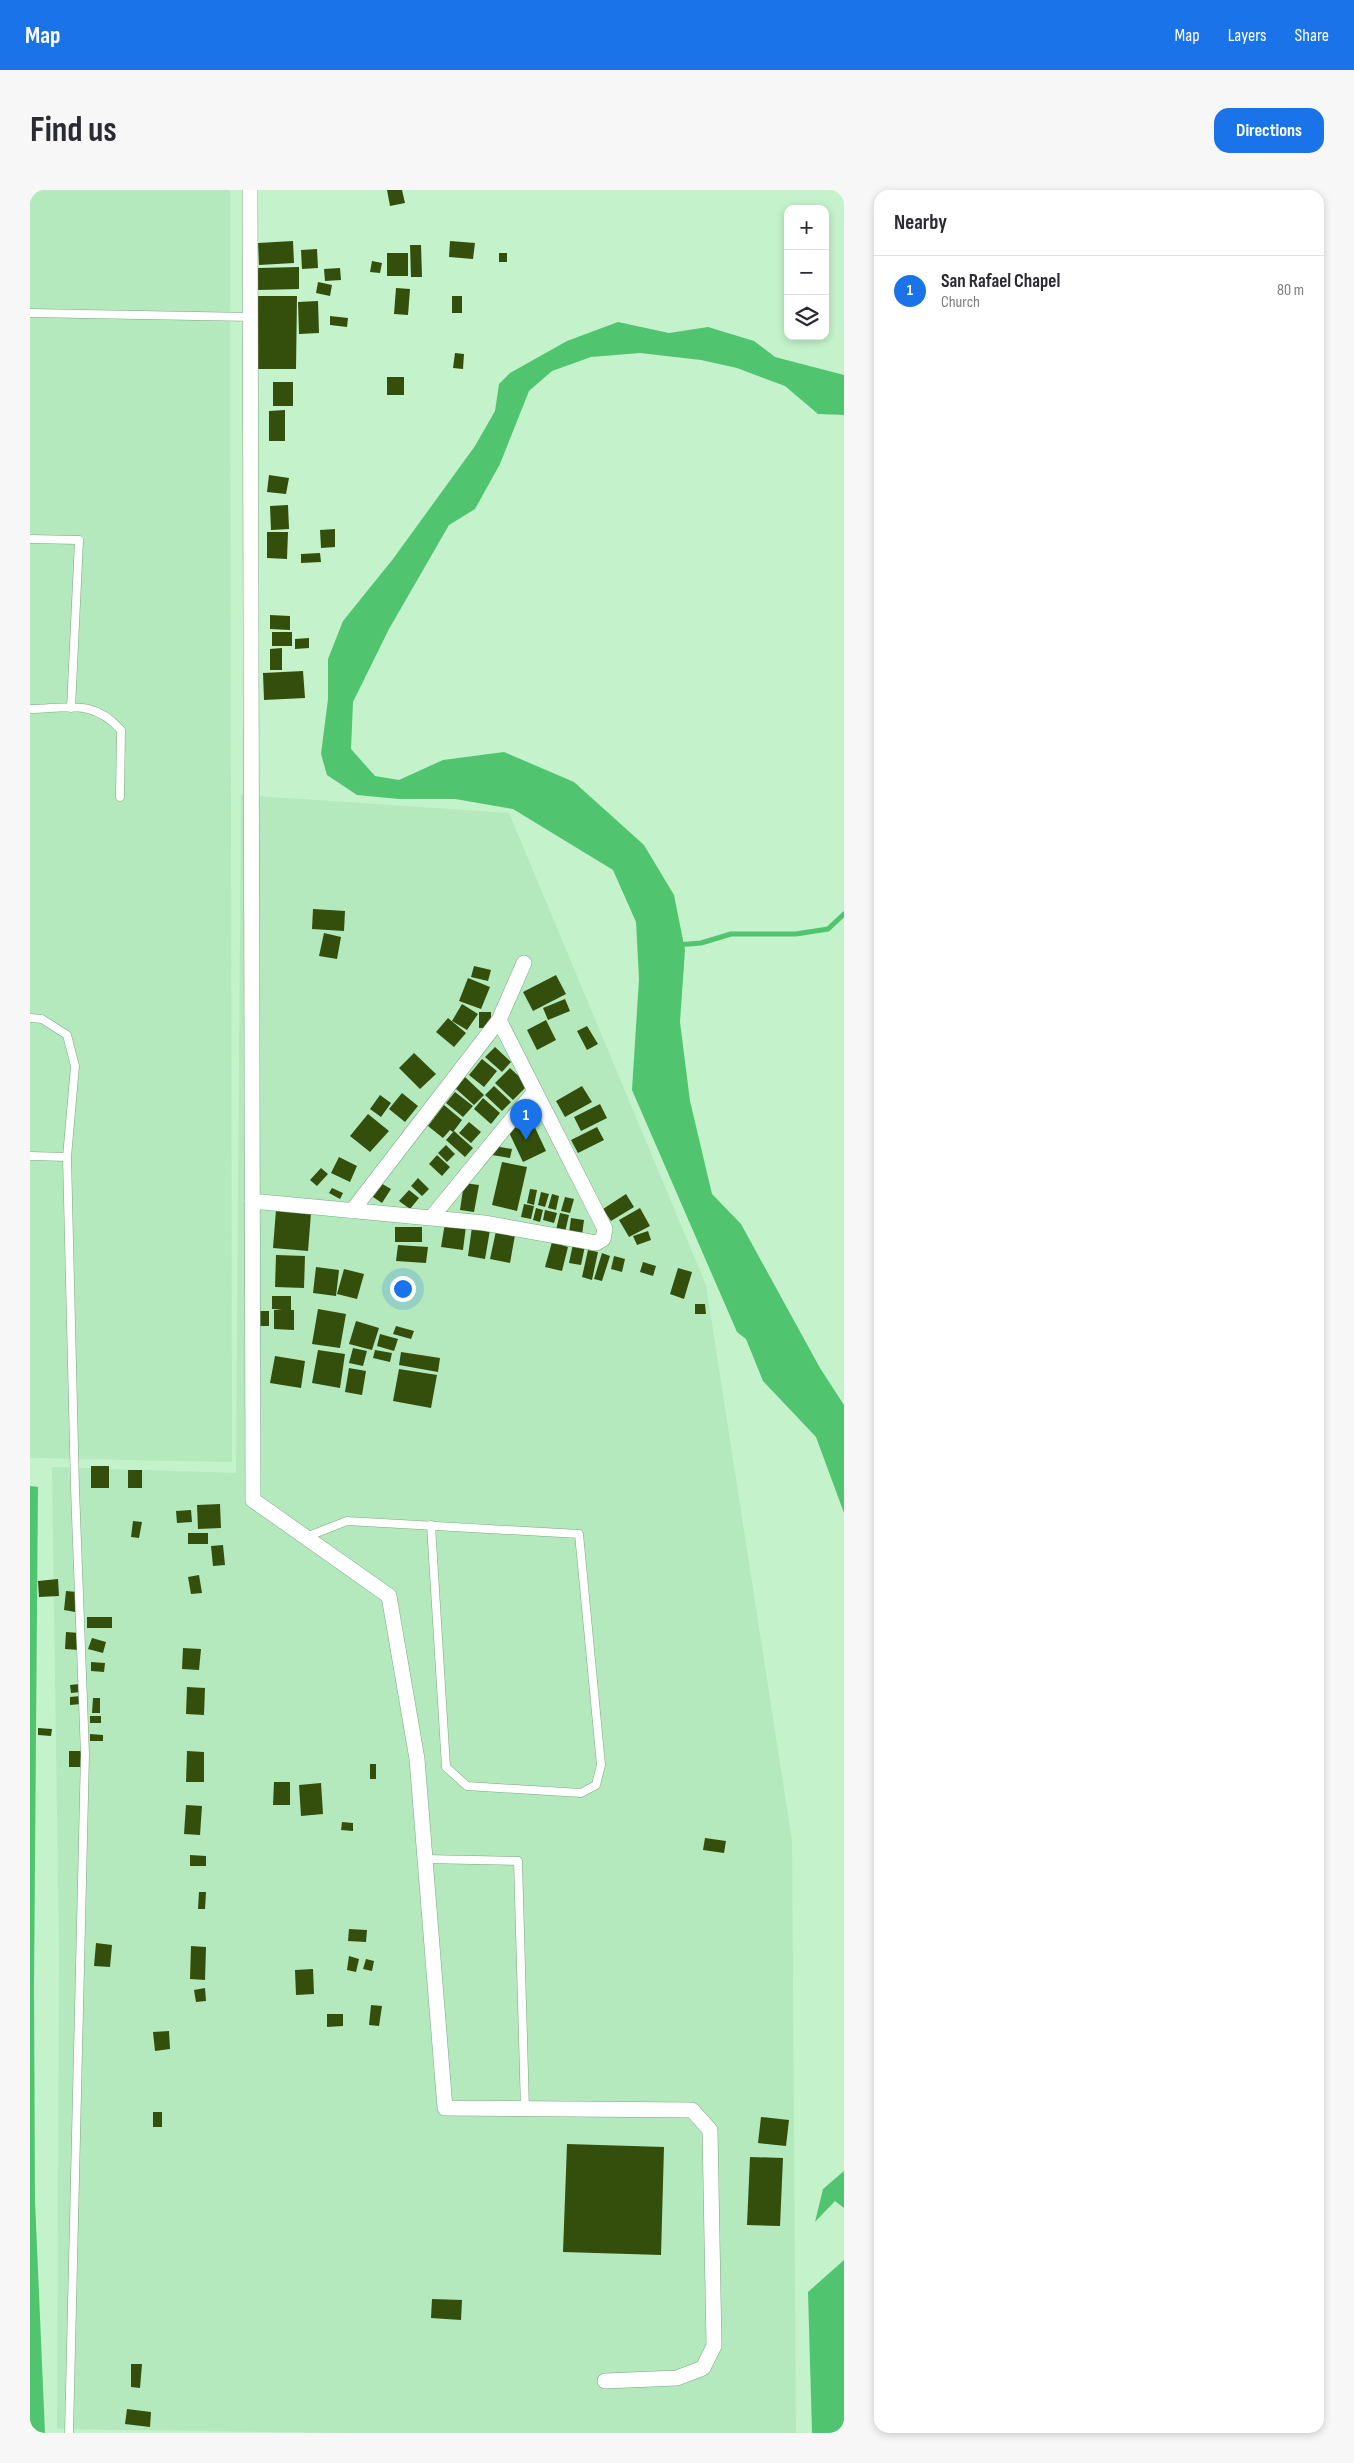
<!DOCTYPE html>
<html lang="en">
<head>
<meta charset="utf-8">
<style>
  body { margin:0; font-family:"Sofia Sans Condensed",sans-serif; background:#f7f7f7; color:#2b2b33 }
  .controls { position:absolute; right:15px; top:15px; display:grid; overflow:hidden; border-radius:10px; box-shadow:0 2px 8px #0003 }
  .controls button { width:45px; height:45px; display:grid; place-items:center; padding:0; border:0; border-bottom:1px solid #e1e1e2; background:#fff; color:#2b2b33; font:25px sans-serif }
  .you { position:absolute; left:372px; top:1098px; width:18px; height:18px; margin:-12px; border:4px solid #fff; border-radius:50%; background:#1a73e8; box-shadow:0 0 0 8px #1a73e833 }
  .badge { display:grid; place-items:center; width:32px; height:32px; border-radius:50%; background:#1a73e8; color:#fff; font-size:16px; font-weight:700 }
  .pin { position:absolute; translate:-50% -41px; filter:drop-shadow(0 1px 2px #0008) }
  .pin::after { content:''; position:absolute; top:26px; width:18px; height:15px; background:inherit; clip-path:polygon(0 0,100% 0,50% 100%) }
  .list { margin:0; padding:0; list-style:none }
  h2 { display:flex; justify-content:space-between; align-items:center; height:65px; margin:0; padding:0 20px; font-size:21px }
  h2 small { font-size:16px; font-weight:400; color:#7c7c81 }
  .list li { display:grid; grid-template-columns:32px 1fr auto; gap:15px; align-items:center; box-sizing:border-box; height:70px; padding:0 20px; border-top:1px solid #e1e1e2 }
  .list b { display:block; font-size:19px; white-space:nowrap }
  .list p { margin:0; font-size:16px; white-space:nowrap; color:#7c7c81 }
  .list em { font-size:16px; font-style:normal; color:#7c7c81 }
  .icon { flex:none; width:28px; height:28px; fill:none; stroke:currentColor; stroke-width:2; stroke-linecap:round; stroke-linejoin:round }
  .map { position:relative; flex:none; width:814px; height:2243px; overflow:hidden; border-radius:15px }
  header { display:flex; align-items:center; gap:30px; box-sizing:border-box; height:70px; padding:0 25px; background:#1a73e8; color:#fff }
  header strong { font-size:24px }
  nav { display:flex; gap:28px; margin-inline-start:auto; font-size:18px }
  .intro { display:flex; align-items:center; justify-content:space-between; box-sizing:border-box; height:120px; padding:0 30px }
  h1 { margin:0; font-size:35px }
  .button { padding:12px 22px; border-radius:15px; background:#1a73e8; color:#fff; font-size:18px; font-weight:700 }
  main { display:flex; gap:30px; padding:0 30px }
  aside { flex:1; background:#fff; border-radius:15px; box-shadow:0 2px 8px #0003 }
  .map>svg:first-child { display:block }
  .built { fill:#b4e8bd }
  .water { fill:#51c46f }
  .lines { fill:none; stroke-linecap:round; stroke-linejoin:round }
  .stream { stroke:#51c46f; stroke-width:5 }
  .building { fill:#344e0c }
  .service-casing { stroke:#7ba783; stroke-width:9 }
  .minor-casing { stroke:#7ba783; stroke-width:16 }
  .service { stroke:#fff; stroke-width:8 }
  .minor { stroke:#fff; stroke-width:15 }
</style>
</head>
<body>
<header>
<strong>Map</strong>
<nav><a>Map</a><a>Layers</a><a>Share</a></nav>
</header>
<div class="intro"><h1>Find us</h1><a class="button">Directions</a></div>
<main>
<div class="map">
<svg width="814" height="2243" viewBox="0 0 814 2243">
  <rect width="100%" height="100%" fill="#c4f2cb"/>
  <!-- built -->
  <path class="built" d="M0 0H200L202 1272 0 1268Z
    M211 605 479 623 676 1095 762 1651 766 2243H321L27 2239 29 1761 22 1277 206 1283Z"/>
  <!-- water -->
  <path class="water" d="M588 132 639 143 678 137 724 151 745 167 814 185V225L788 224 755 196 707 178 671 170 610 163 561 167 522 181 499 201 470 274 445 319 419 335 359 439 323 512 321 559 345 586 369 590 413 570 474 562 544 592 614 655 644 705 655 760 650 832 660 911 682 1004 711 1034 790 1178 814 1215V1323L786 1247 733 1191 716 1149 707 1142 602 900 609 789 606 732 583 680 483 619 425 609H369L327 605 297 585 291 564 298 509V469L313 431 363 369 445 256 465 221 469 194 480 183 537 151Z
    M0 1296 8 1297 4 1797 5 2011 15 2243H0Z
    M814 1981V2018L805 2011 785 2032 793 1999Z
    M814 2070V2243H782L778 2102Z"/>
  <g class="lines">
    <!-- stream -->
    <path class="stream" d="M647 755 671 753 701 744H766L798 739 814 724"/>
  </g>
  <!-- building -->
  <path class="building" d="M357 0H372L375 13 360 16Z
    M263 51 264 73 229 75 228 53Z
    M420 51 445 53 443 69 419 67Z
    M380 55H391L392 87H381Z
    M287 59 288 78 272 79 271 60Z
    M357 63H378V86H357Z
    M469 63H477V72H469Z
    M342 71 352 73 350 83 340 82Z
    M269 77V99L228 100V78Z
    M310 78 311 90 295 91 294 79Z
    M288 92 302 95 300 106 286 103Z
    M366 98 380 99 378 125 364 124Z
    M228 106H267L266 179H227Z
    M422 106H432V123H422Z
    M288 111 289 143 269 144 268 112Z
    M300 126 318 128 317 137 300 135Z
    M425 163 434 164 433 179 423 178Z
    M357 187H374V205H357Z
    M243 192H263V216H243Z
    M255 220V251H239V221Z
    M239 285 259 288 256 304 237 302Z
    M258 315 259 339 241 340 240 316Z
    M305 339V357L291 358 290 340Z
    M237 342H258L257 369 237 368Z
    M290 363 291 372 271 373V364Z
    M240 425 260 426V440L240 439Z
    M242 442H262V456H242Z
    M279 448V458L265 459V449Z
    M252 458V480H240V459Z
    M273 481 275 508 234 510 233 483Z
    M283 719 315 721 314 741 282 739Z
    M294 743 311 747 307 769 289 766Z
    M444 776 461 780 458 791 441 787Z
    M526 785 536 804 503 821 493 802Z
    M438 788 460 797 451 819 429 811Z
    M535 809 540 821 518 830 513 818Z
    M432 814 448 824 437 840 422 831Z
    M449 822H461V838H449Z
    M418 828 436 843 424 857 406 842Z
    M516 830 526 850 507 860 497 840Z
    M557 836 568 854 557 860 547 841Z
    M465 857 481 872 472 882 455 867Z
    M384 863 406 884 390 899 369 878Z
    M452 869 467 881 454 897 439 885Z
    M480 878 498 895 483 910 465 893Z
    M435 887 454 905 444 915 425 898Z
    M464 896 481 912 472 921 455 905Z
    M552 896 562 912 535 927 526 911Z
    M425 902 443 916 433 927 416 913Z
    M372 903 388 916 375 932 359 919Z
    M350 905 361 913 351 927 340 919Z
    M453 908 470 923 461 934 444 919Z
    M570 914 577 928 551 941 544 927Z
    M414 915 432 930 423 942 420 940 413 948 398 936Z
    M338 924 359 941 340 962 320 946Z
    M500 927 516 961 493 972 477 938Z
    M439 932 451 942 441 953 429 943Z
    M567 937 574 950 548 963 541 950Z
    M424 941 443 958 435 967 416 950Z
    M416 955 425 964 417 972 408 963Z
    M464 956 482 959 480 968 462 965Z
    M407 965 420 977 412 986 399 974Z
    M309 967 327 976 320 992 301 983Z
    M472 972 497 977 487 1021 462 1015Z
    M291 978 298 984 287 996 280 990Z
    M388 988 399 999 392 1006 381 996Z
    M349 992 361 999 352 1013 340 1005Z
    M434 993 449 995 444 1022 430 1020Z
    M302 998 313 1003 310 1009 299 1003Z
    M500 999 507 1000 504 1015 497 1013Z
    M379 1000 389 1008 380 1019 369 1011Z
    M511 1002 519 1004 515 1017 508 1015Z
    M522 1004 529 1006 526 1020 518 1018Z
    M596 1004 604 1017 581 1031 573 1019Z
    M535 1007 544 1009 540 1023 531 1021Z
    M494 1014 504 1016 501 1029 491 1027Z
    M506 1018 513 1020 510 1032 503 1030Z
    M610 1018 620 1036 599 1047 589 1030Z
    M246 1020 281 1023 278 1061 243 1058Z
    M515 1020 527 1023 524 1033 513 1030Z
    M530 1023 539 1025 535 1042 526 1040Z
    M541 1028 554 1030 552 1045 539 1043Z
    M415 1033 436 1036 433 1060 411 1057Z
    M365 1037H392V1052H365Z
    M442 1037 460 1040 455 1069 438 1066Z
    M466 1041 485 1045 480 1073 460 1069Z
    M618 1041 621 1050 607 1055 603 1046Z
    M522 1052 538 1057 532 1081 515 1077Z
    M543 1054 555 1056 551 1075 539 1073Z
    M368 1055 398 1057 396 1073 366 1071Z
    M558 1060 568 1062 562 1090 552 1087Z
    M572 1063 580 1066 572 1091 564 1089Z
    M246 1065 275 1066 274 1098 245 1097Z
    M584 1066 595 1069 592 1082 581 1079Z
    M613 1072 626 1076 623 1086 610 1082Z
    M286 1077 309 1080 306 1106 283 1103Z
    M648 1078 662 1082 654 1109 640 1104Z
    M314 1079 334 1084 327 1109 307 1104Z
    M242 1106H261V1120H264V1140L244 1139V1120L252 1119H242Z
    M665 1114H675L676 1124H665Z
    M288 1119 316 1124 310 1158 282 1154Z
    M226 1121H239V1136H227Z
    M326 1131 349 1138 342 1160 319 1154Z
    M366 1136 384 1141 381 1149 363 1144Z
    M350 1144 368 1149 364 1161 347 1156Z
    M323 1158 337 1161 333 1176 319 1173Z
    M288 1160 315 1164 310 1198 282 1193Z
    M345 1160 362 1163 360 1172 343 1168Z
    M371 1162 410 1168 408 1182 369 1175Z
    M245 1166 275 1171 271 1198 240 1193Z
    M319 1178 336 1181 332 1205 315 1202Z
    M369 1179 407 1185 401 1218 363 1211Z
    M61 1276H79V1298H61Z
    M98 1280H112V1298H98Z
    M190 1314 191 1338 168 1339 167 1315Z
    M161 1320 162 1332 147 1333 146 1321Z
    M103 1331 112 1332 109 1348 101 1347Z
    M158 1343H178V1354H158Z
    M193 1355 195 1375 183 1376 181 1356Z
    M169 1385 172 1403 161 1404 158 1387Z
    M28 1389 29 1406 9 1407 8 1391Z
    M36 1401 47 1402 45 1422 34 1420Z
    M57 1427H82V1438H57Z
    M36 1442 50 1443 49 1460 35 1459Z
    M62 1448 76 1452 73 1463 58 1459Z
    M153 1458 171 1459 169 1480 152 1479Z
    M61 1472 75 1473 74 1482 61 1481Z
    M50 1494 51 1502 41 1503 40 1495Z
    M157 1497 175 1498 174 1525 156 1524Z
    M51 1506V1514L40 1515V1507Z
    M63 1508H70V1523H62Z
    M60 1526H71V1533H60Z
    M8 1538 22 1539 21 1546 8 1545Z
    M60 1544 73 1545V1551H60Z
    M39 1561H52V1577H39Z
    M157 1561 174 1562V1592H156Z
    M340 1574H346V1589H340Z
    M244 1592H260V1615H243Z
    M291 1593 293 1624 271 1626 269 1595Z
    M156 1615 172 1616 170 1645 154 1644Z
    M312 1632 323 1633V1641L311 1640Z
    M675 1648 696 1651 694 1663 673 1660Z
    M160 1665 176 1666V1676H160Z
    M169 1702H176L175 1719H168Z
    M319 1739 337 1740 336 1752 318 1751Z
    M66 1753 82 1755 80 1777 64 1776Z
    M161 1756 176 1757 175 1790 160 1789Z
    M319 1766 329 1769 326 1782 317 1780Z
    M336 1769 344 1771 342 1781 333 1779Z
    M283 1779 284 1804 266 1805 265 1780Z
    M175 1798 176 1811 166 1812 164 1800Z
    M341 1815 352 1816 349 1836 339 1835Z
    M297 1824H313V1836L297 1837Z
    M139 1841 140 1859 125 1861 123 1842Z
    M123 1922H132V1937H123Z
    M731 1927 759 1930 756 1956 728 1953Z
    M537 1954 634 1957 631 2065 533 2062Z
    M720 1967 753 1968 750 2036 717 2035Z
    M402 2109 432 2110 431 2130 401 2128Z
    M101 2174H112L110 2198 101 2197Z
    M97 2219 121 2222 120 2237 95 2234Z"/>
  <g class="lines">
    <!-- service casing -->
    <g class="service-casing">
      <path id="service" d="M0 123 220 127
        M0 349 49 350 41 518
        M0 519C39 518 63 509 91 540L90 607
        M0 828 12 829 37 845 45 876 37 967
        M0 966 37 967 45 1299 55 1564 39 2243
        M276 1347 317 1331 549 1344 571 1575 566 1595 551 1603 437 1596 416 1577 401 1335
        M394 1669 488 1671 495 1919"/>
    </g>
    <!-- minor casing -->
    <g class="minor-casing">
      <path id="minor" d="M220 0 223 1310 359 1406 387 1569 415 1918 662 1920 680 1940 684 2156 673 2178 647 2188 575 2191
        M469 830 494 773
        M222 1011 454 1033 566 1053 573 1049 575 1039 469 830 322 1021
        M401 1028 505 901"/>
    </g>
    <!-- service -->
    <use href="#service" class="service"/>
    <!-- minor -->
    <use href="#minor" class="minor"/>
  </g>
</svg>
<div class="controls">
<button>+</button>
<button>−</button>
<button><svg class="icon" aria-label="layers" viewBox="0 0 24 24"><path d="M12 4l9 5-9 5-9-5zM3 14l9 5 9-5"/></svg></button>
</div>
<div class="you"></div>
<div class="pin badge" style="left:496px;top:950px">1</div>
</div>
<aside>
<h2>Nearby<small></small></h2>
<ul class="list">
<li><span class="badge">1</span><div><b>San Rafael Chapel</b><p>Church</p></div><em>80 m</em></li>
</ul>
</aside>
</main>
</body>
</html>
